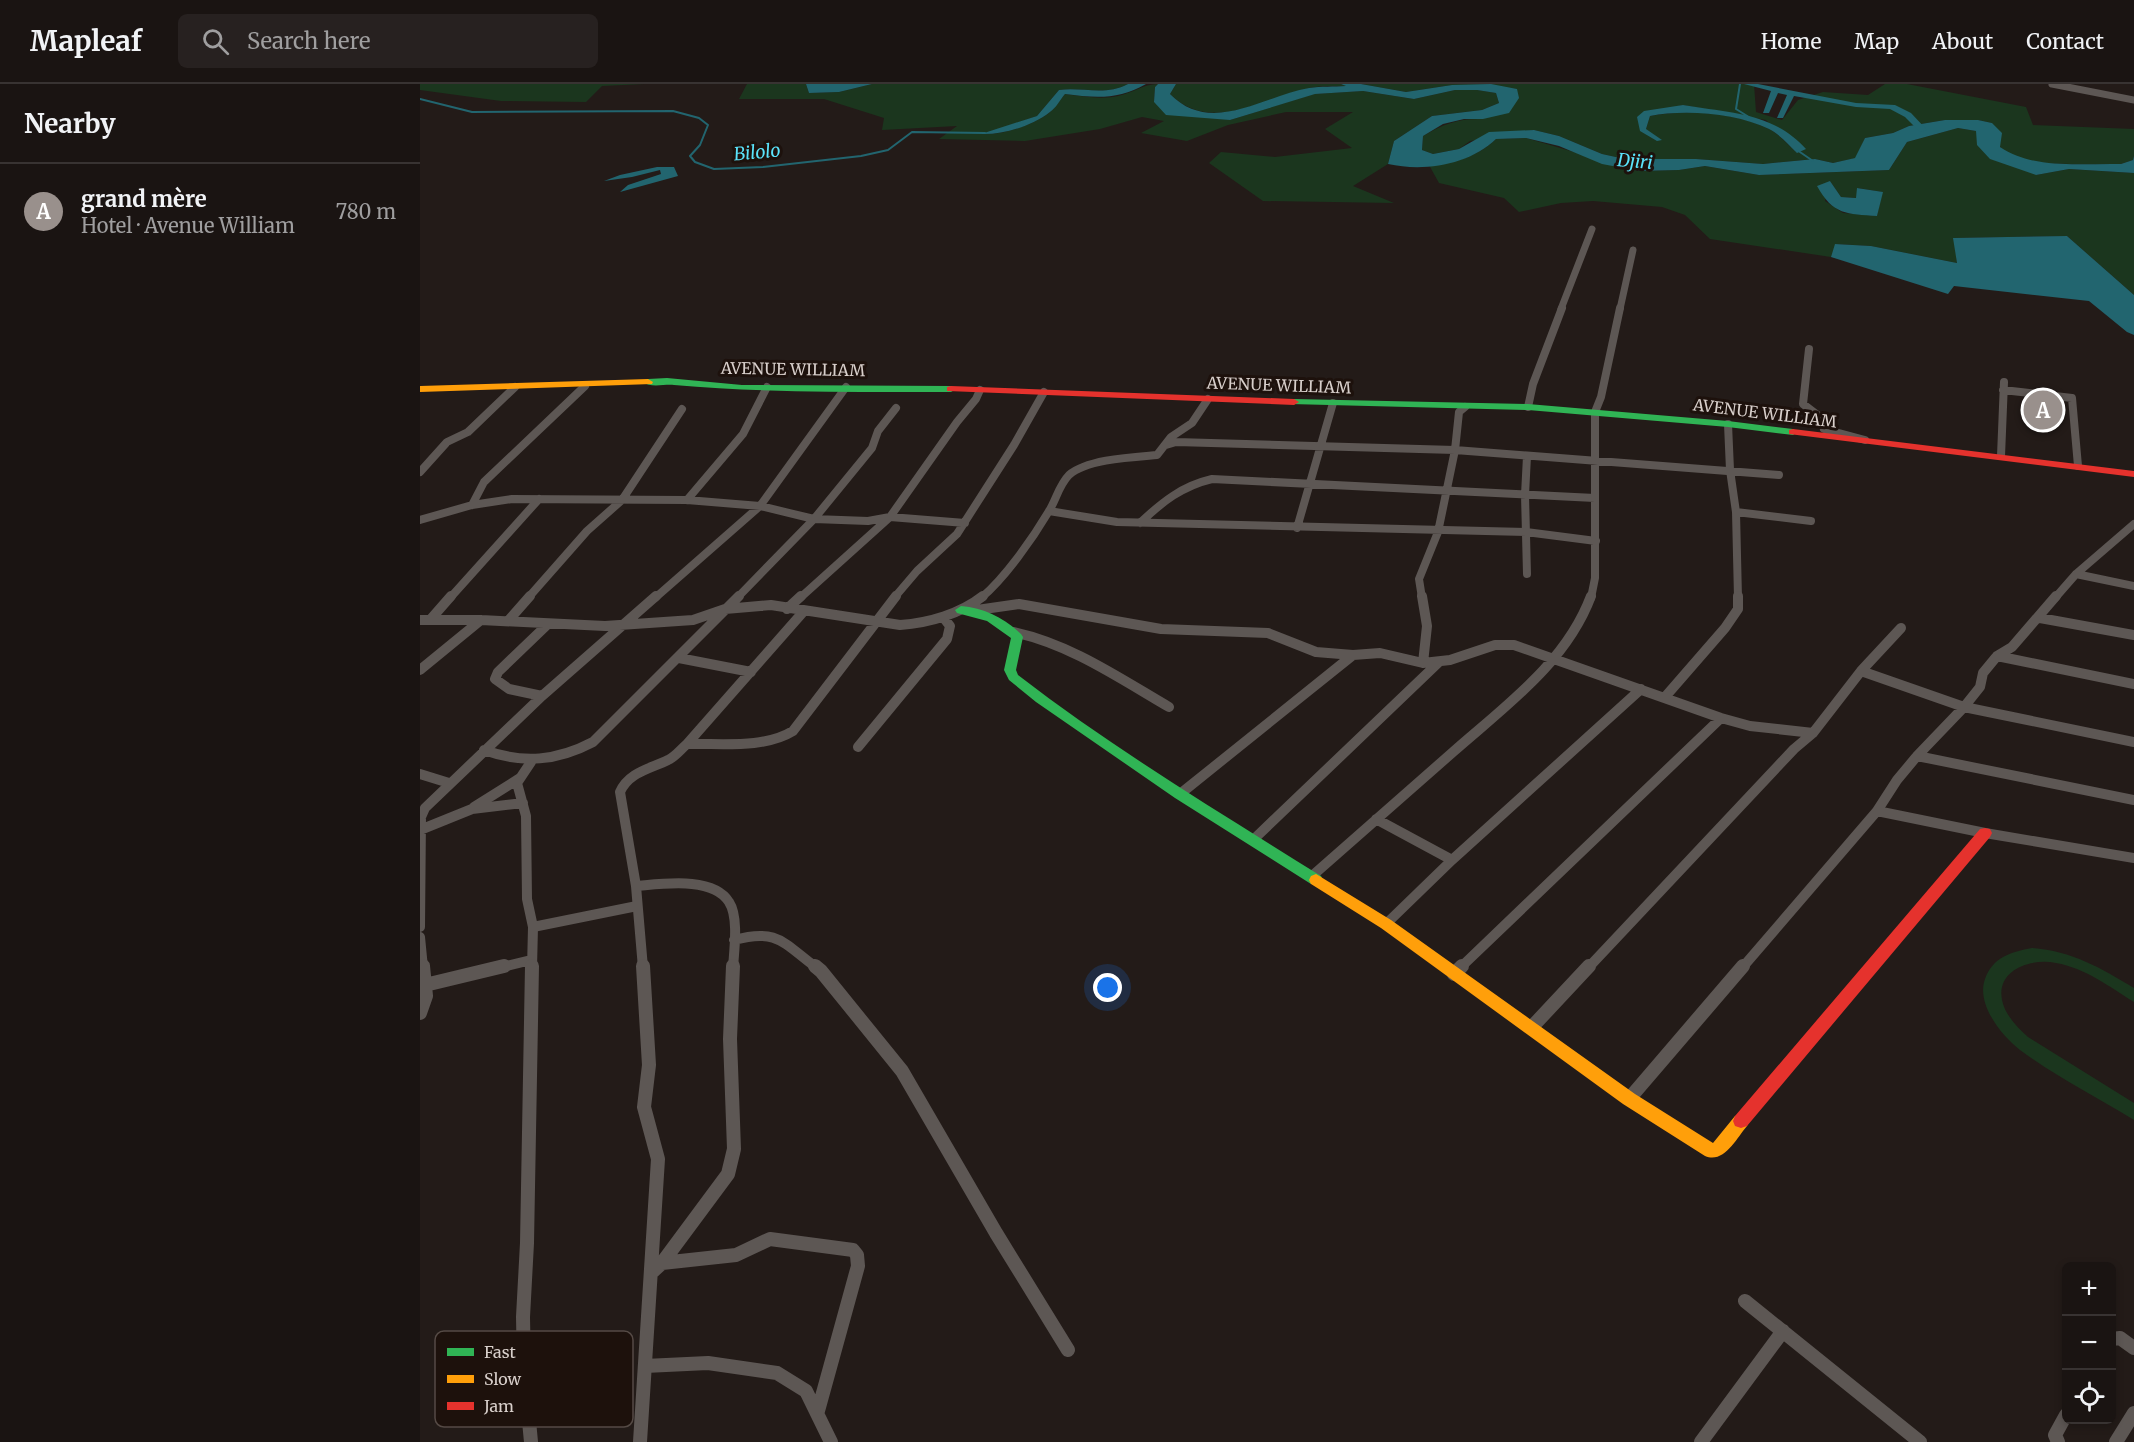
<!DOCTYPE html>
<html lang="en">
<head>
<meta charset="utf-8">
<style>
  body { margin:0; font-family:Merriweather,serif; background:#272120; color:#f1f3f6 }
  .controls { position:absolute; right:18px; bottom:18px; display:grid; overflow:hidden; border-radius:9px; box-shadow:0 3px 9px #0003 }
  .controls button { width:54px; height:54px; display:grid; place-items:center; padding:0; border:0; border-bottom:2px solid #383332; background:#1a1412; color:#f1f3f6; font:30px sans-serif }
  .you { position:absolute; left:688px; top:904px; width:21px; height:21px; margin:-15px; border:4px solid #fff; border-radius:50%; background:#1a73e8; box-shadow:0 0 0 9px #1a73e833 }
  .badge { display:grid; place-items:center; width:39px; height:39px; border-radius:50%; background:#99908c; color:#fff; font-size:20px; font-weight:700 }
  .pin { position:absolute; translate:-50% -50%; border:3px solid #fff; box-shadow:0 2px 6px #0006 }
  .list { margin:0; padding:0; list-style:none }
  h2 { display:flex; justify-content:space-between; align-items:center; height:78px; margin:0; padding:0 24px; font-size:26px }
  h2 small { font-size:20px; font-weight:400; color:#9f9e9f }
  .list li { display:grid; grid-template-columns:39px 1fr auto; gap:18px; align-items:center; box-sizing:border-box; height:96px; padding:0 24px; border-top:2px solid #383332 }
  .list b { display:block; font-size:22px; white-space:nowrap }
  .list p { margin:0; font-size:20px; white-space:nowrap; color:#9f9e9f }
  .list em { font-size:20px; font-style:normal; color:#9f9e9f }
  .icon { flex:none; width:33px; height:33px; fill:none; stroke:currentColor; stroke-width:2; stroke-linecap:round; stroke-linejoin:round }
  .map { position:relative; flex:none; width:1714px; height:1358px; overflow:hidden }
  header { display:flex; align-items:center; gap:36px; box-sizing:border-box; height:84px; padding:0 30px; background:#1a1412; border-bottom:2px solid #383332 }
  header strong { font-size:28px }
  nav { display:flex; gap:33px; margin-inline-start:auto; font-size:21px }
  .search { width:420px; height:54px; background:#272120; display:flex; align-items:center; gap:15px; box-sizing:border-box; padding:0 21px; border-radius:9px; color:#9f9e9f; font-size:22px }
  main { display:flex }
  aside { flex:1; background:#1a1412 }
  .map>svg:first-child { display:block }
  .green { fill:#1b361e; fill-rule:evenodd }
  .water { fill:#22656f }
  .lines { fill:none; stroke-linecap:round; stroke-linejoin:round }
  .stream { stroke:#22656f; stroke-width:2 }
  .canal { fill:#22656f; fill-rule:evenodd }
  .street-far3 { stroke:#5d5754; stroke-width:7 }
  .street-far2 { stroke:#5d5754; stroke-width:8 }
  .street-far1 { stroke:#5d5754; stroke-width:10 }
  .street { stroke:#5d5754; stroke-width:14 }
  .fast { fill:#30b455; fill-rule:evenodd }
  .slow { fill:#ff9f0a; fill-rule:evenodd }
  .jam { fill:#e5322d; fill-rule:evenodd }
  .labels { text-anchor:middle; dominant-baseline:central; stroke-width:6; stroke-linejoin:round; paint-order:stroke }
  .far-street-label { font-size:16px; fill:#d8cfcb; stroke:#1d110c }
  .far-water-label { font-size:18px; font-style:italic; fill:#5ae3fb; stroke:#1d110c }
  .key { fill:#1d110c; stroke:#554a45; stroke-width:1.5 }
  .key-label { font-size:16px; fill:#d8cfcb }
</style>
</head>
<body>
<header>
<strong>Mapleaf</strong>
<div class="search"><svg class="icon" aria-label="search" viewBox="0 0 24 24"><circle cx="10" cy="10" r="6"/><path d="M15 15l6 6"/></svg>Search here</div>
<nav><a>Home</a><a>Map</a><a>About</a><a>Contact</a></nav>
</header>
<main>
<aside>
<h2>Nearby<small></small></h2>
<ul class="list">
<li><span class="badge">A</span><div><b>grand mère</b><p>Hotel · Avenue William</p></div><em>780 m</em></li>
</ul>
</aside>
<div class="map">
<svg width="1714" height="1358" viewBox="0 0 1714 1358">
  <rect width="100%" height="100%" fill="#231b18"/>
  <!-- green -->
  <path class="green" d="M0 0H224L182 2 166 18 81 17 0 6Z
    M327 0H386L389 9 419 8 452 0H708C686 12 663 3 639 6L617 32 565 50C585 51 614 40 629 29 635 24 640 16 645 10 661 12 681 16 698 12 713 9 723 0 738 0L735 3 734 18 810 36 894 10 943 7 994 15 1035 6H1057L1076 9 1079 19 1062 26 1012 32 974 57 968 80 933 102 974 119 843 117 789 79 801 68 855 73 932 64 905 45 933 28H866L808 41 767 57 721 49 744 37 722 33 680 45 605 57 519 55 537 42 462 46 464 34 404 15H319Z
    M756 0H921L928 2C915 3 899 1 886 5 841 15 790 50 750 10Z
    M941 0H1334L1336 28 1362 36 1378 16 1403 8 1448 11 1465 0H1487L1606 23 1613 41 1714 45V72L1713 76 1701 80C1674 79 1594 86 1579 61 1575 55 1574 46 1572 39L1558 36H1525L1489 42 1473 49 1445 54 1436 74 1413 79 1395 75 1343 80 1276 75H1205L1182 70 1139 52 1114 46 1050 57 1039 65 1013 70 1002 66 1003 52C1023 40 1039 34 1063 35L1097 5 1032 1 986 8ZM1263 21 1346 36 1377 69C1368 61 1359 50 1349 45 1314 28 1267 25 1230 32L1226 45 1217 33Z
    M1538 44 1556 47 1616 91 1649 85 1714 89V211L1647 152 1534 154 1537 179 1451 162 1416 160 1411 173 1290 155 1265 131 1242 123 1173 117 1141 119 1099 128 1084 114 1019 99 1009 81C1035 79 1057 73 1076 55L1106 54 1219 87 1259 86 1285 82 1339 91 1469 86 1487 58ZM1410 97 1421 113 1437 114 1438 104 1462 108 1457 132 1423 129 1405 117Z
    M1612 864C1652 867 1681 884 1714 904V918C1690 903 1665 884 1636 879 1612 874 1576 885 1582 916 1585 931 1597 943 1608 953L1714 1019V1036C1676 1013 1635 992 1600 966 1581 951 1556 920 1565 895 1573 873 1591 868 1612 864Z"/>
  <!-- water -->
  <path class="water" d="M386 0H452L419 8 389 9Z
    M708 0H726C699 16 675 14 645 10 640 16 636 24 630 28 612 42 583 51 561 50L617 32 639 6C663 3 686 12 708 0Z
    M738 0H756L750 10C791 52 843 12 889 4 901 2 914 3 926 2L921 0H941L986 8 1032 1 1071 0 1097 5 1099 14 1089 29 1063 35H1044L1023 40 1003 52 1002 66 1013 70 1039 65 1069 48 1114 46 1139 52 1182 70 1205 75H1276L1343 80 1395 75 1413 79 1435 74 1445 54 1473 49 1489 42 1525 36H1558L1572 39 1582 49 1580 63C1614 86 1661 79 1701 80L1713 76 1714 72V89L1649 85 1616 91 1570 75 1557 61 1556 47 1538 44 1487 58 1469 86 1339 91 1285 82 1259 86 1219 87 1182 80 1139 62 1106 54 1076 55C1049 81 1004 88 968 80L974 57 1012 32 1062 26 1079 19 1076 9 1057 6H1035L994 15 943 7 895 10 810 36 746 31 734 18 735 3Z
    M1263 21C1309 29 1353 28 1386 65L1377 69C1369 61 1359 50 1349 45 1317 29 1264 25 1230 32L1226 45 1242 56 1237 57 1220 47 1217 33 1224 27Z
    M237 83H254L258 92 200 108 208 101 241 90 240 86 212 93 184 97 200 91Z
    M1410 97 1421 113 1436 114 1437 104 1463 108 1457 132C1427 130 1413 131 1397 102Z
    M1647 152 1714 211V251L1707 248 1669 217 1534 202 1528 210 1411 173 1415 160 1451 162 1537 179 1533 154Z"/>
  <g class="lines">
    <!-- stream -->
    <path class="stream" d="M1320 0 1316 25 1332 35
      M0 15 52 28 253 27 279 34 288 41 280 61 270 72 275 78 294 85 343 83 441 72 468 66 492 48 565 49
      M1377 66 1393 77"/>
    <!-- canal -->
    <path class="canal" d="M1324 0H1338L1436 19 1475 21 1491 29 1507 46 1500 48 1485 33 1470 25 1436 23 1374 12 1363 34H1357L1367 11 1358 9 1349 29H1343L1351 7Z"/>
    <!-- street-far3 -->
    <path class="street-far3" d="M1632 0 1714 16
      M1141 225 1172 145
      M1200 225 1213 166"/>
    <!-- street-far2 -->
    <path class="street-far2" d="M1389 265 1383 320 1408 339 1404 345 1445 356
      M1583 306 1652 314 1658 382
      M1108 323 1113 300 1142 224
      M1308 340 1310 386 1316 428 1318 514
      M746 361 756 358 1035 366 1359 391
      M1107 372 1105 411 1107 490
      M1581 372 1584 298
      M0 388 27 358 48 348 95 303
      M267 416 323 350 347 303
      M52 421 64 398 165 302
      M629 427 697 438 1106 448 1176 457
      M1316 428 1391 437
      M0 436 52 421 92 415 267 416 340 422 394 435 448 437 470 433 545 439
      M720 439C742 418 762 402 792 395L1175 414
      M877 444 913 319
      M1656 490 1714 502
      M30 514 119 415
      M108 514 167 447 202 416 262 325
      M235 514 340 422 426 303
      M317 514 394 435 452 364 458 347 476 324
      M380 514 470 433 537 338 556 315 560 306
      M474 514 497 487 537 450 594 361 624 308
      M561 514C585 494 613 454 629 427 636 416 639 401 649 391 667 375 714 373 737 371L751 353 772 339 788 315
      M1002 514 999 495 1018 448 1035 366 1039 328 1045 323
      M1171 514 1175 494V328L1181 313 1200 224
      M1635 514 1656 490 1714 440"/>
    <!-- street-far1 -->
    <path class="street-far1" d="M1002 512 1007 542 1003 579
      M367 525 381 512
      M557 526 599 520 741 545 848 549 896 568 933 571 960 569 1003 579 1030 576 1075 561H1094L1301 634 1330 642 1393 649
      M1620 534 1714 551
      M0 536H61L185 542 273 536 305 525 351 521 480 541C509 539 540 530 563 512
      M10 536 31 512
      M88 537 110 512
      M593 548C650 560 699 594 749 623
      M1577 572 1714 600
      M259 574 331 588
      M0 586 61 536
      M1441 587 1544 623 1714 658
      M122 612 89 605 75 595 78 588 128 540
      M1245 613 1305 544 1318 525V512
      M267 660 384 527
      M438 663 527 555 530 542 523 533
      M64 666C103 680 137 677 173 658L319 512
      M1497 672 1714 716
      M111 678 97 699 106 732 107 815 113 843 112 884
      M0 690 29 699
      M760 710 933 571
      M54 723 100 694
      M1457 727 1565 749 1714 774
      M956 735 1032 776
      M0 746 52 725 103 719
      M834 755 1018 579
      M892 792C939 751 986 709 1033 668 1085 622 1146 579 1171 512
      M216 802C242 800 293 792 309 818 319 833 314 867 313 884
      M966 840 1032 776 1221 605
      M0 843 1 733 5 724 122 612 236 512
      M113 843 217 822
      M0 853 3 884
      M314 856C358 844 363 859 397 884
      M78 884 111 876
      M223 884 216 802 200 708C209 688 230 685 248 676 255 673 261 665 267 660 300 659 344 665 373 647L476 512
      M1040 884 1301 634
      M1168 884 1374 665 1393 649 1441 587 1481 544
      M1322 884 1457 727 1477 696 1497 672 1544 623 1560 603 1563 589 1577 572 1592 563 1636 512"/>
    <!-- street -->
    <path class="street" d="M395 882 401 887 482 987 576 1149 648 1266
      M1034 890 1042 882
      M5 901 84 882
      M0 929 6 912 3 882
      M1112 943 1169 882
      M1209 1015 1323 882
      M242 1179 316 1171 350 1155 433 1166 437 1171 438 1182 398 1327
      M231 1189 242 1179 308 1090 314 1065 310 955 313 882
      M1325 1217 1500 1358
      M1692 1255 1700 1254 1714 1264
      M225 1282 288 1279 357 1289 386 1307 411 1358
      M111 1358 104 1284 103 1233 107 1159 112 882
      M220 1358 238 1075 224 1023 229 981 223 882
      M1281 1358 1363 1247
      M1638 1358 1635 1351 1646 1331
      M1696 1358 1714 1329"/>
    <!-- fast -->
    <path class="fast" d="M247 294 322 301 531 302 536 305 531 308C438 308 346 309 254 301 244 300 230 304 223 298L228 295Z
      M874 315 1108 320 1308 337 1373 345 1378 348 1373 351 1308 343 1108 326 870 320 869 318Z
      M541 522C565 524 584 534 601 550L603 553 596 586 598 591C694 665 799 728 901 792L903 796 901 800H891L755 714 616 618 589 596 584 586 591 554 567 537 537 529 535 526Z"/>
    <!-- slow -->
    <path class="slow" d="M228 295 233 298 232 300 0 308V302Z
      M896 790 971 836 1215 1010 1293 1059 1315 1032 1321 1030 1327 1032 1329 1037 1327 1042C1316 1055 1304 1080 1285 1072L1203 1020 961 844 891 800 889 796 891 792Z"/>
    <!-- jam -->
    <path class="jam" d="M531 302 874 315 879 318 874 321 527 307V303Z
      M1373 345 1714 387V393L1369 350V346Z
      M1565 744 1570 745 1572 749 1570 753 1327 1042 1321 1044 1315 1042 1313 1037 1315 1032 1560 745Z"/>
  </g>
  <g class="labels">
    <!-- far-street labels -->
    <g class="far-street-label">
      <text transform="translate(373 285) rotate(1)">AVENUE WILLIAM</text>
      <text transform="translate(859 301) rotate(2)">AVENUE WILLIAM</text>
      <text transform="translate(1345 329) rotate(7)">AVENUE WILLIAM</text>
    </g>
    <!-- far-water labels -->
    <g class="far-water-label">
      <text transform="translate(337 68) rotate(-5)">Bilolo</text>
      <text transform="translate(1215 77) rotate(5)">Djiri</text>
    </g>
  </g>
  <!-- legend -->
  <rect x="15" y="1247" width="198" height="96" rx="9" class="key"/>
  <rect x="27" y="1264" width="27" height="8" fill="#30b455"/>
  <rect x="27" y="1291" width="27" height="8" fill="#ff9f0a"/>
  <rect x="27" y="1318" width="27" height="8" fill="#e5322d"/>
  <g class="key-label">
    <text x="64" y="1274">Fast</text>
    <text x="64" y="1301">Slow</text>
    <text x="64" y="1328">Jam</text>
  </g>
</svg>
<div class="controls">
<button>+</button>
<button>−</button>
<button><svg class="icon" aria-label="locate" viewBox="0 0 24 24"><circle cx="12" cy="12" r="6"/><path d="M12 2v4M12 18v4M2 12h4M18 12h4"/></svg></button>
</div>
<div class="you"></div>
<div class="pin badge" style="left:1623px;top:326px">A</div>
</div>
</main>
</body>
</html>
